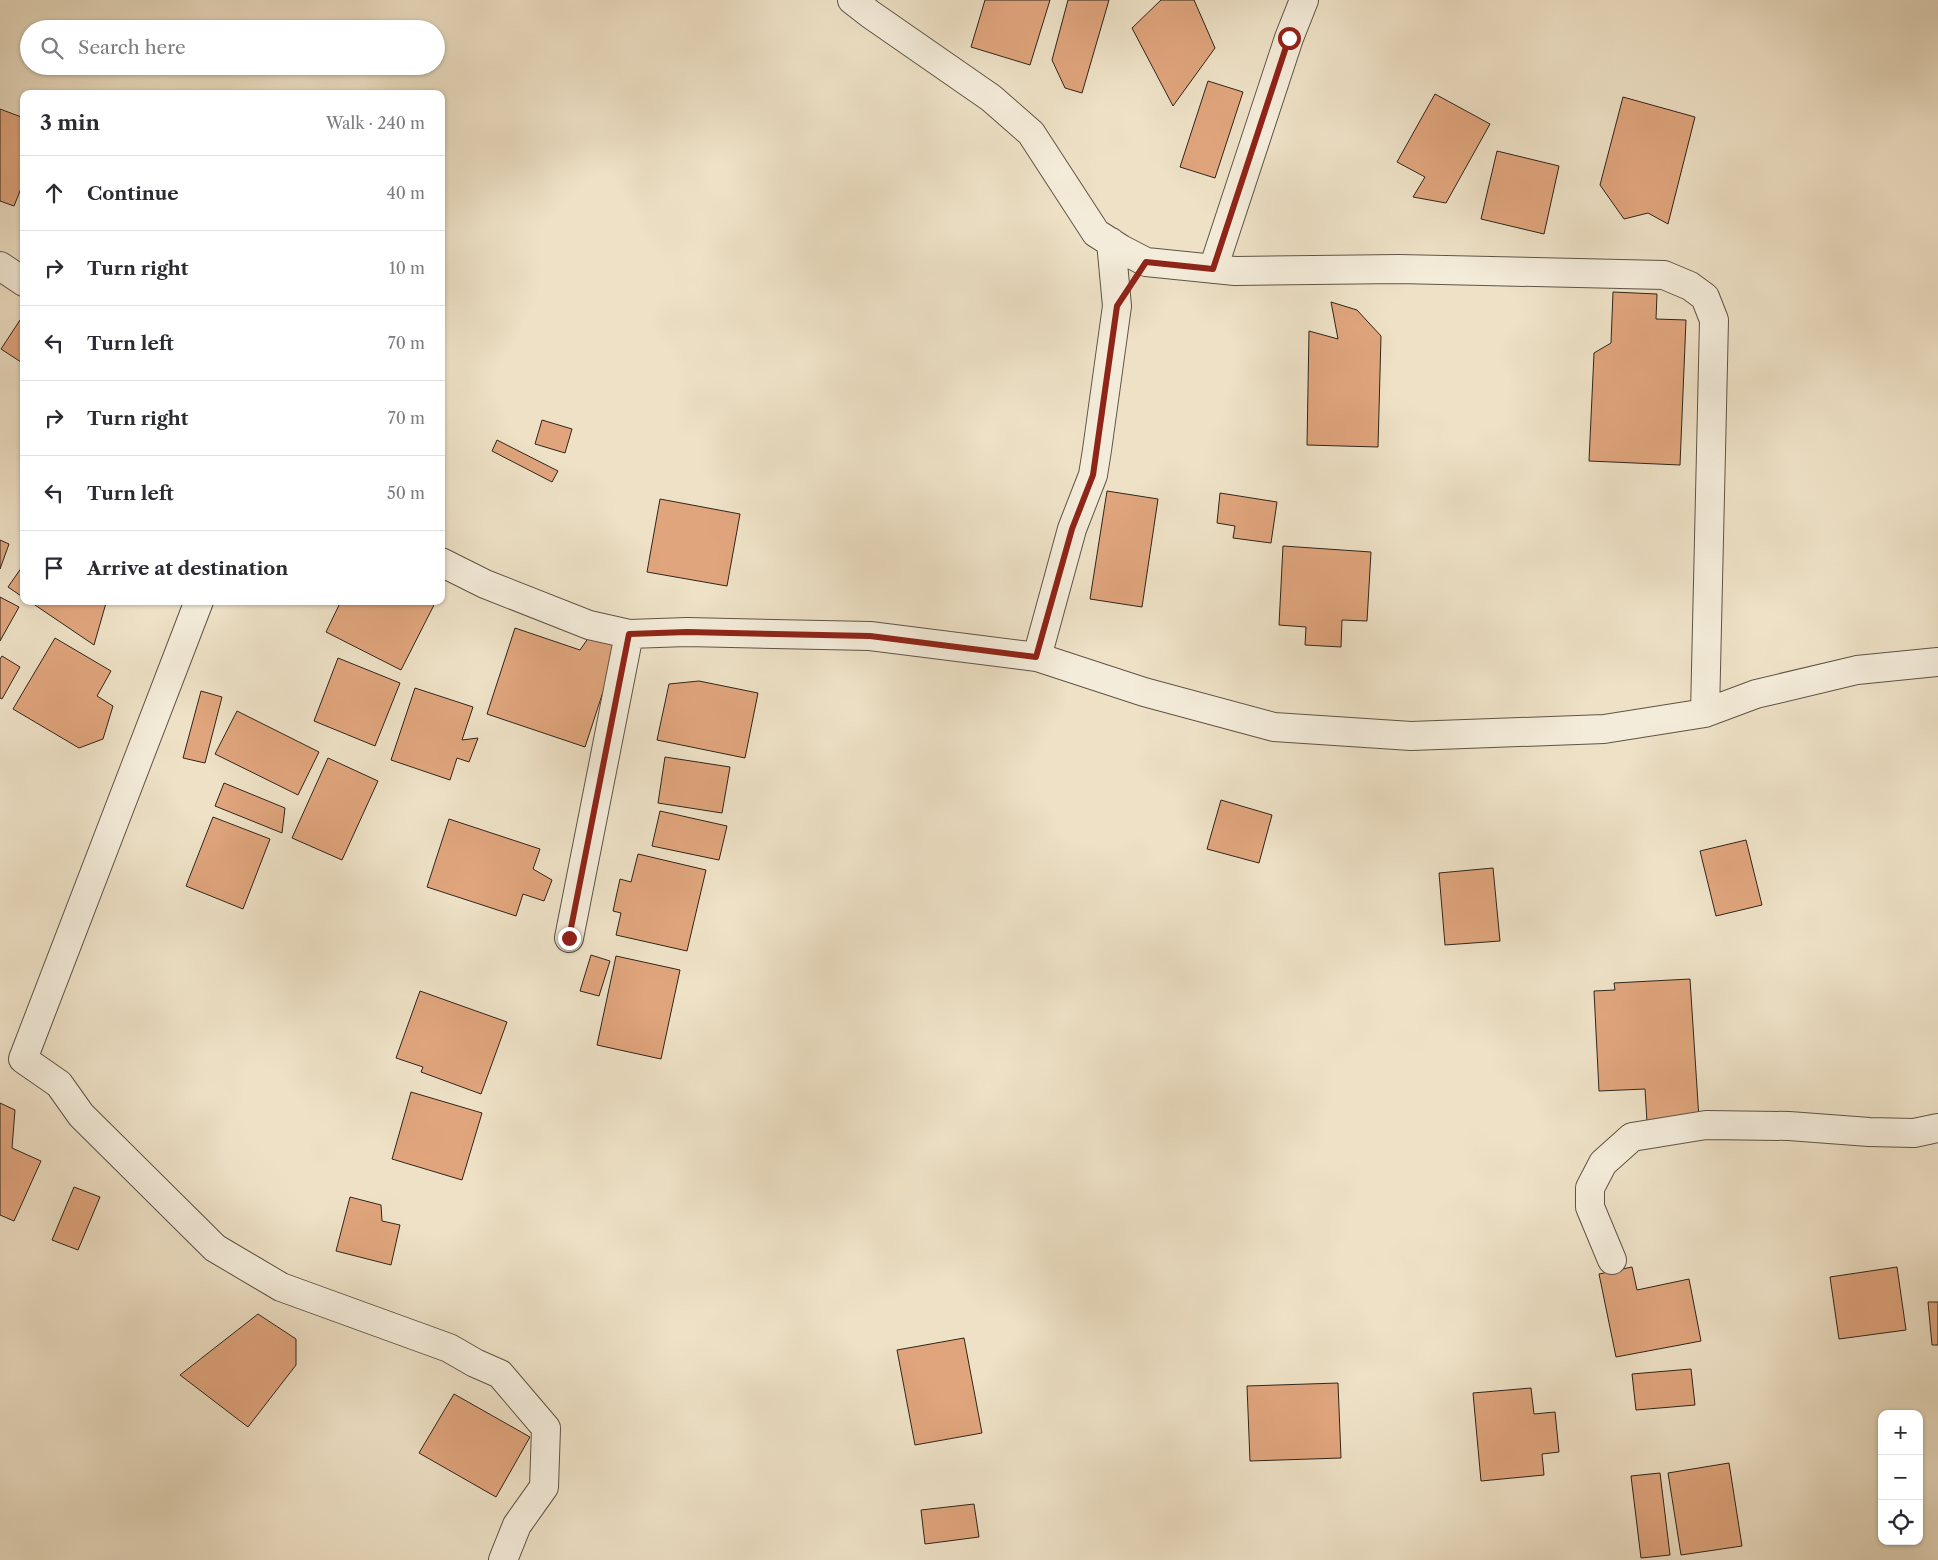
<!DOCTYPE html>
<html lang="en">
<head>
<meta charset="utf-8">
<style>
  body { margin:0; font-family:"Libre Caslon Text",serif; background:#f7f7f7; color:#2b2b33 }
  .controls { position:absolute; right:15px; bottom:15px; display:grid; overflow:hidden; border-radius:10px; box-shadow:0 1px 4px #0004 }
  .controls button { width:45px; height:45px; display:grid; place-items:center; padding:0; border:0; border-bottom:1px solid #e1e1e2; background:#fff; color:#2b2b33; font:25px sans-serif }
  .stop { position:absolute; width:15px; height:15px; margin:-11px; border:4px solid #8f2418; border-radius:50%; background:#fff }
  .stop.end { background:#8f2418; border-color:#fff; box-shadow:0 1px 5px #0008 }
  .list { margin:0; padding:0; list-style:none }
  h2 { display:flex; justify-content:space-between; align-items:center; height:65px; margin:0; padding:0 20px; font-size:21px }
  h2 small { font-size:16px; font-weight:400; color:#7c7c81 }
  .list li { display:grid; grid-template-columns:32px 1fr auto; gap:15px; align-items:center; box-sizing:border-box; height:75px; padding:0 20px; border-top:1px solid #e1e1e2 }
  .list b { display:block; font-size:19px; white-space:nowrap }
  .list em { font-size:16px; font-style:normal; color:#7c7c81 }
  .icon { flex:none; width:28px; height:28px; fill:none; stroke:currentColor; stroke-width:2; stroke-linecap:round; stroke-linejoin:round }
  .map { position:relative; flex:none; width:1938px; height:1560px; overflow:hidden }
  .search { position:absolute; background:#fff; box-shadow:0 1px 4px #0004; left:20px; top:20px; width:425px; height:55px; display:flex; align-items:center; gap:12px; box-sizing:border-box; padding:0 18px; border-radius:28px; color:#7c7c81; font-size:19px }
  .panel { position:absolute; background:#fff; box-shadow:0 1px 4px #0004; left:20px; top:90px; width:425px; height:515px; border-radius:10px }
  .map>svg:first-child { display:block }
  .building { fill:#e0a57d; stroke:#2f251b }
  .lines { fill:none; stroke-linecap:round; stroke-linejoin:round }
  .minor-casing { stroke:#5f5446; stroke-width:30 }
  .minor { stroke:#f4ecda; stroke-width:28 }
  .route { stroke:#8f2418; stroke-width:6 }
</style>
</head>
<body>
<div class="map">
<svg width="1938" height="1560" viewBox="0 0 1938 1560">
  <rect width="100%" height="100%" fill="#eee1c6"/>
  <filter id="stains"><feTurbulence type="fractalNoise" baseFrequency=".004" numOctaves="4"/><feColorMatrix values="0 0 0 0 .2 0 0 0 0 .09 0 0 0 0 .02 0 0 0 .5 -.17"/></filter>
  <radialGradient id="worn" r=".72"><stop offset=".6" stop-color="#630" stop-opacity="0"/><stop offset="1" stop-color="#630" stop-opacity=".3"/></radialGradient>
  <!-- building -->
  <path class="building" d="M985 0H1050L1030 65 971 47Z
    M1068 0H1109L1082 93 1065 88 1052 60Z
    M1161 0H1194L1215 48 1173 106 1132 28Z
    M1208 81 1243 92 1215 178 1180 167Z
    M1435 94 1490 124 1446 203 1413 197 1425 177 1397 162Z
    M1623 97 1695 117 1668 224 1648 213 1624 219 1600 185Z
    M0 109 24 118V181L14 206 0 201Z
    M1497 151 1559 166 1544 234 1481 219Z
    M1613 292 1657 294 1656 319 1686 320 1680 465 1589 461 1594 353 1611 343Z
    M1331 302 1357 310 1381 336 1378 447 1307 445 1309 331 1338 339Z
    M20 320 24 323V364L1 349Z
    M542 420 572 429 565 453 535 444Z
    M497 440 558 471 552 482 492 451Z
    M1107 491 1158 499 1142 607 1090 599Z
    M1220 493 1277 502 1271 543 1233 538 1235 526 1217 523Z
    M660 499 740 514 727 586 647 572Z
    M0 540 9 544 0 569Z
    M1283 546 1371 552 1367 621 1342 620 1341 647 1305 645 1306 627 1279 625Z
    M24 564V598L8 587Z
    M0 597 19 607 0 641Z
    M29 601H103L106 603 94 645Z
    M341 601H436L401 670 326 632Z
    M515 628 580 650 589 637 618 646 585 747 487 714Z
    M55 638 111 671 97 696 113 706 103 739 79 748 13 709Z
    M2 656 20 667 2 699 0 698V659Z
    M338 658 400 683 375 746 314 721Z
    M699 681 758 693 745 758 657 740 669 684Z
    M415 688 473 707 462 740 478 738 469 762 457 758 450 780 391 760Z
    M201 691 222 697 205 763 183 758Z
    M237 711 319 752 298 795 215 754Z
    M665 757 730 767 722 813 658 803Z
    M328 758 378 781 342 860 292 838Z
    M224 783 285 808 282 833 215 806Z
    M1221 800 1272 815 1259 863 1207 849Z
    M660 811 727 826 719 860 652 846Z
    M213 817 270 839 243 909 186 886Z
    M449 819 540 849 533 869 552 880 544 901 523 894 516 916 427 887Z
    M1746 840 1762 905 1716 916 1700 851Z
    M638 854 706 870 687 951 616 935 621 913 613 911 620 879 631 882Z
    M1493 868 1500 941 1445 945 1439 873Z
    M591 955 610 961 599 996 580 991Z
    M616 956 680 970 661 1059 597 1045Z
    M1690 979 1699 1119 1647 1122 1645 1089 1599 1091 1594 991 1615 990 1614 983Z
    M420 991 507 1022 481 1094 421 1072 423 1067 396 1058Z
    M411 1092 482 1113 462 1180 392 1159Z
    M0 1103 15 1110 12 1148 41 1161 14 1221 0 1215Z
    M74 1187 100 1197 78 1250 52 1240Z
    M350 1197 381 1205 382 1221 400 1225 391 1265 336 1251Z
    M1632 1267 1637 1290 1689 1279 1701 1341 1616 1357 1599 1274Z
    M1897 1267 1906 1330 1839 1339 1830 1277Z
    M1928 1302H1938V1345H1932Z
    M258 1314 296 1339V1365L248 1427 180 1375Z
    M964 1338 982 1433 915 1445 897 1350Z
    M1691 1369 1695 1405 1636 1410 1632 1374Z
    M1338 1383 1341 1458 1250 1461 1247 1386Z
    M1531 1388 1534 1414 1555 1412 1559 1452 1542 1454 1544 1475 1481 1481 1473 1393Z
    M454 1394 530 1437 496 1497 419 1453Z
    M1729 1463 1742 1546 1681 1555 1668 1473Z
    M1660 1473 1670 1555 1641 1558 1631 1476Z
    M974 1504 979 1537 925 1544 921 1510Z"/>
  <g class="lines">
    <!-- minor casing -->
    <g class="minor-casing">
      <path id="minor" d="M852 0 870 14 991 98 1031 133 1096 233 1121 249 1146 262 1235 271 1399 269 1664 275 1690 286 1705 297 1714 320 1705 713
        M0 266 24 282
        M1213 269 1289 38 1304 0
        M441 562 485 584 589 625 629 634 687 632 870 636 1037 657 1144 692 1274 727 1411 736 1604 729 1705 713 1756 694 1857 670 1938 662
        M199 601 23 1059 59 1084 81 1115 215 1248 281 1287 449 1348 475 1363 500 1374 546 1428 544 1487 517 1525 503 1560
        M1037 657 1072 529 1093 475 1097 450 1117 306 1111 242
        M569 938 629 634
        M1612 1260 1590 1207V1188L1603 1163 1632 1137 1706 1125 1789 1126 1869 1132 1914 1133 1938 1128"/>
    </g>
    <!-- minor -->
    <use href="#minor" class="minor"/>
  </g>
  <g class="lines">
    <!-- route -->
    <path class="route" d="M569 938 629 634 687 632 870 636 1036 657 1072 529 1093 475 1117 306 1146 262 1213 269 1289 38"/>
  </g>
  <rect width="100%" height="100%" filter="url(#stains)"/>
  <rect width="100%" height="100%" fill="url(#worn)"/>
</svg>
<div class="controls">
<button>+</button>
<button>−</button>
<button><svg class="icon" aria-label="locate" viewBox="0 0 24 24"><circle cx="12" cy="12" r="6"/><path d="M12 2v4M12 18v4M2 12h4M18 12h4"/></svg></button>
</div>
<div class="stop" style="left:1289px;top:38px"></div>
<div class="stop end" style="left:569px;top:938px"></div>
<div class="search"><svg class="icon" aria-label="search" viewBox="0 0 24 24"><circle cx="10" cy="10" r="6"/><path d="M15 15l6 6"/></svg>Search here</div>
<section class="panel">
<h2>3 min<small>Walk · 240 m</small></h2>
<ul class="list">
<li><svg class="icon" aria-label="ahead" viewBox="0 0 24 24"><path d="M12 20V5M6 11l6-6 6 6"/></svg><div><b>Continue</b></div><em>40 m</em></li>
<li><svg class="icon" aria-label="right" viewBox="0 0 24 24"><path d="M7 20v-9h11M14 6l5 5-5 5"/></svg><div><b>Turn right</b></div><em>10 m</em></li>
<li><svg class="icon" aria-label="left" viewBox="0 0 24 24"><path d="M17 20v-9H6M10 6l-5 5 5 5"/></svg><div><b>Turn left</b></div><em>70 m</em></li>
<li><svg class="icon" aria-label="right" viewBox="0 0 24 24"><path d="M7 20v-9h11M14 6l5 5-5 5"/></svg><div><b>Turn right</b></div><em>70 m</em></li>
<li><svg class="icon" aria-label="left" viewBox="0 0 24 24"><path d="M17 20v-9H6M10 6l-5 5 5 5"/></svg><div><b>Turn left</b></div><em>50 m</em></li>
<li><svg class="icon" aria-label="arrive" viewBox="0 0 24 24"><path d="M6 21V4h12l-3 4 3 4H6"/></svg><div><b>Arrive at destination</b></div></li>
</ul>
</section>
</div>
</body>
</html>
